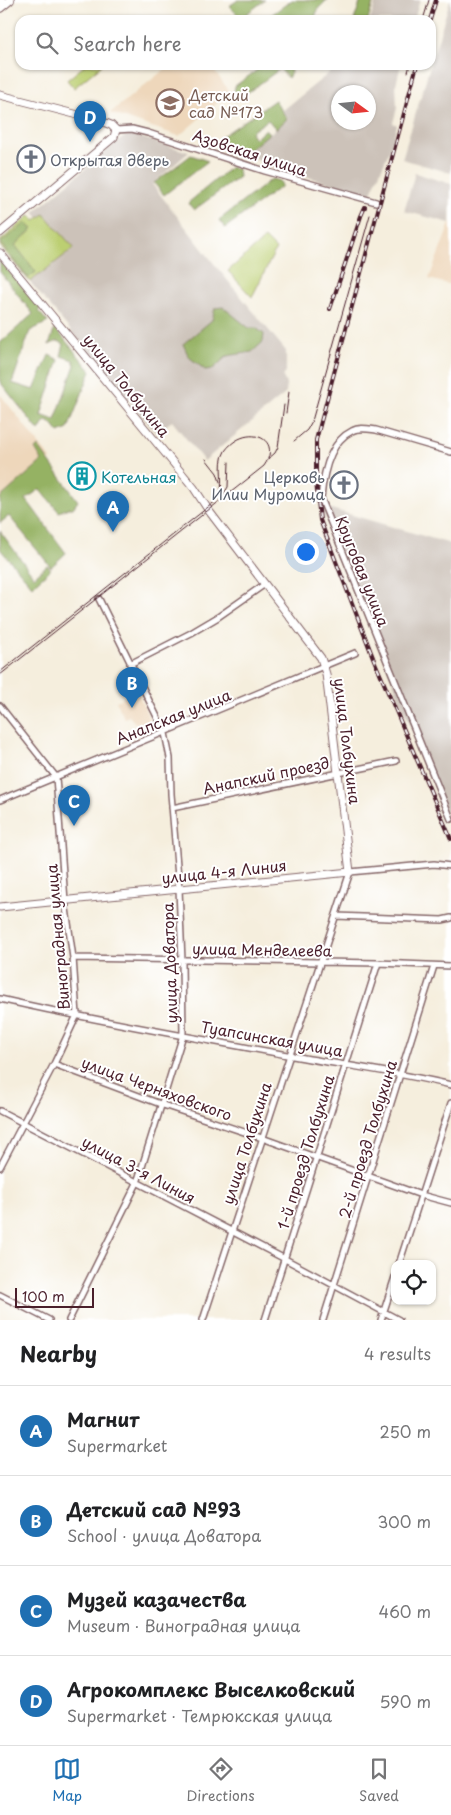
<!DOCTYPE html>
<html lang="en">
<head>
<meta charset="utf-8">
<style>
  body { margin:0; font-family:"Playpen Sans",sans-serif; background:#f2f2f2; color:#202124 }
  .controls { position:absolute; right:15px; bottom:15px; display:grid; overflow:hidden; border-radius:10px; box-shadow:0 1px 4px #0004 }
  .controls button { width:45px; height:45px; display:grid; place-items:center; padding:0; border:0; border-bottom:1px solid #e0e0e0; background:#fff; color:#202124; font:25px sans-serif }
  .compass { position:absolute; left:331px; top:85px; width:45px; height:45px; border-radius:50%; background:#fff; box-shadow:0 1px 4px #0004; rotate:105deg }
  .scale { position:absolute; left:15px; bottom:12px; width:79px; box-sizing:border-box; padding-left:5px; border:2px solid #4a1f2b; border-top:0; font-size:14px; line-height:18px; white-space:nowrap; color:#4a1f2b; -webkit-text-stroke:4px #fff; paint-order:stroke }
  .you { position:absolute; left:305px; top:551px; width:18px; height:18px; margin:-12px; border:4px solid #fff; border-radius:50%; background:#1a73e8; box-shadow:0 0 0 8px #1a73e833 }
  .badge { display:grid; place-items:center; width:32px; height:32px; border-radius:50%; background:#1f6fb2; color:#fff; font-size:16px; font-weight:700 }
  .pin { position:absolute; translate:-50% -41px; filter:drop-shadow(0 1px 2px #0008) }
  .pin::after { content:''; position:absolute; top:26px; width:18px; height:15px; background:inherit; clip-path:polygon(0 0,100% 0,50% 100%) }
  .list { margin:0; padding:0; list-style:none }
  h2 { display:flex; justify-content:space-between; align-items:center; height:65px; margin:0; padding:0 20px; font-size:21px }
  h2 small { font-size:16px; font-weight:400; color:#757577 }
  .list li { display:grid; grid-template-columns:32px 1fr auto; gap:15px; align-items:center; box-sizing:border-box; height:90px; padding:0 20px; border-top:1px solid #e0e0e0 }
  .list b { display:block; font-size:19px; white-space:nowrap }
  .list p { margin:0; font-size:16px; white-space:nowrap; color:#757577 }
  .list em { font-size:16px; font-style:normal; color:#757577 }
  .icon { flex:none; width:28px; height:28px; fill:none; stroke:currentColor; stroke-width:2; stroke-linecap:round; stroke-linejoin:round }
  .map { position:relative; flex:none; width:451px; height:1320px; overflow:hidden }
  .search { position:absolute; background:#fff; box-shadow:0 1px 4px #0004; left:15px; right:15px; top:15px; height:55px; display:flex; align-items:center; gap:12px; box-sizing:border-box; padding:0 18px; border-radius:15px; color:#757577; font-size:19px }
  .sheet { height:425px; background:#fff }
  nav { display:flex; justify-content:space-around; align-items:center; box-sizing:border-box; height:70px; border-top:1px solid #e0e0e0; background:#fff; font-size:14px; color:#757577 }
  nav a { display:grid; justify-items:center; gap:2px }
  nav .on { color:#1f6fb2 }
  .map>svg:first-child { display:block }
  .built { fill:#eed7bb }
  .industrial { fill:#ccc2b9; fill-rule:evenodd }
  .green { fill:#bccf72; stroke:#83774e }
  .forest { fill:#95b264; stroke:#706848 }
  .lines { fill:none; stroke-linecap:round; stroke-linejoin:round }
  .street-casing { stroke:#866769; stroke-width:8 }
  .secondary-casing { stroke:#866769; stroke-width:9 }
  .primary-casing { stroke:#866769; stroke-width:10 }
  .street { stroke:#fff; stroke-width:5 }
  .secondary { stroke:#fff; stroke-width:7 }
  .primary { stroke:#fff; stroke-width:8 }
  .tram { stroke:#4a1f2b; stroke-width:1 }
  .rail-casing { stroke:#4a1f2b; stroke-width:4 }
  .rail { stroke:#fff; stroke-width:2; stroke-dasharray:5.5; stroke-linecap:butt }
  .labels { text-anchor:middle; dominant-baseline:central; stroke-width:4; stroke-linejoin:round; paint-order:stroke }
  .education-label { font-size:15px; fill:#785e54; stroke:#fff; text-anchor:start }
  .street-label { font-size:15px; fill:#4a1f2b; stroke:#fff }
  .worship-label { font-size:15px; fill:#5b616d; stroke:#fff; text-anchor:start }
  .culture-label { font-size:15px; fill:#0d838f; stroke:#fff; text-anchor:start }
</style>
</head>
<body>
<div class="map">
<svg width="451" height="1320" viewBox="0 0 451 1320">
  <rect width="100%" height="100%" fill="#fff"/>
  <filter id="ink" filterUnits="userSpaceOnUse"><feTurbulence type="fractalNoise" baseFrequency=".02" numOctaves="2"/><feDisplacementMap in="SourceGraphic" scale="10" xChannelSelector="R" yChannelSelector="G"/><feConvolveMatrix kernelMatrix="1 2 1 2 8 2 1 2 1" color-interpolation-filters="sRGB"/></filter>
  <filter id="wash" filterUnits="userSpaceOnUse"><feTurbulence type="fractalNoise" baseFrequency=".0096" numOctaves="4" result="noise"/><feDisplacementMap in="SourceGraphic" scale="20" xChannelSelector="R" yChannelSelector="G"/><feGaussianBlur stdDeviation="1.12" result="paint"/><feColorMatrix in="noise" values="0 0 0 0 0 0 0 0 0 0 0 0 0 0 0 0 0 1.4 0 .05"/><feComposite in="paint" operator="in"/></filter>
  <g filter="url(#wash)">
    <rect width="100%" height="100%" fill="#f5eedd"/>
    <!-- built -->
    <path class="built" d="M170 65H210L230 92 179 136 110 113Z
      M451 221V285L429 279Z
      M0 394 51 459 0 504Z
      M137 691 155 731 143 722 135 723 129 716 124 718 116 701Z"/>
    <!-- industrial -->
    <path class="industrial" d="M376 0H420L414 20H370Z
      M450 0H451V173L402 159Z
      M339 65H401L396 84 397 108 393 123 397 125 391 147 370 195 270 166 255 159 249 150 288 119 282 111ZM338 92H368V122H338Z
      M129 134 189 152 152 184 219 270 286 351V372L283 377 286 384V393L204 461 172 421 156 433 30 282 74 248 44 214 39 218 34 212 117 142Z
      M415 173 451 184 450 223 404 211Z
      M321 506 451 544V825Z"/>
    <!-- green -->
    <path class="green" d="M85 65H102L74 88 67 80Z
      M44 214 74 248 30 282 0 246V241L30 215 35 221Z
      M265 238 276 249 252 297 228 271Z"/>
    <!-- forest -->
    <path class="forest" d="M238 0H265L241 18 229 6Z
      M292 0H327L318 9 314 20H264Z
      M361 0H374L368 20H354Z
      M264 65H289L291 72 288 78 280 69 236 101 234 94 235 86Z
      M275 100 287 119 276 129 268 120 251 132 255 139 266 129 270 133 249 150 227 146 221 137Z
      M191 155 208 161 164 195 154 183Z
      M231 167 238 169 239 177 194 210 188 203Z
      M272 179 280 181 282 186 225 228 219 220Z
      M26 223 33 229 15 245 36 272 28 278 0 243Z
      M0 261 41 308 38 311 48 322 30 331 12 383 34 390 49 355 59 360 41 415 55 420 75 365 73 360 61 356 64 344 58 341 49 345 55 328 91 371 68 429 59 433 51 423 45 421 39 431 0 382V343L33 314 0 272Z
      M223 307 249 328H256L264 334 263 342 252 352 227 356 213 369 205 370 189 357 183 344 212 320 215 308Z
      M38 446 78 501 73 508H68L59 512 40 489 26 499 66 553 51 567 9 516 0 523V498L42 461 35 449Z
      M0 531 34 577 47 565 51 569 32 586 0 549Z"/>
  </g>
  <g filter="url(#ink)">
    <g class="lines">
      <!-- street casing -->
      <g class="street-casing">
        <path id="street" d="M116 130 132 129 148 133 265 171 376 202
          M451 452 376 430C368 429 359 427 352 431 329 442 323 476 321 498L451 819
          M130 664 191 633 218 617 265 584
          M0 706 56 777 65 901 73 958 77 1015 54 1064 0 1167
          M0 800 355 653
          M172 808 396 761
          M336 916 442 920 451 918
          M73 958 378 963 451 966
          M0 999C95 1021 191 1037 287 1055 342 1065 397 1072 451 1085
          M54 1064 163 1105 262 1138 421 1195 451 1203
          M0 1111 285 1259 399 1320
          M399 1264 451 1103
          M0 1295 49 1320
          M69 1320 137 1183 183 1035 182 961 179 889 171 794 170 758 165 733 99 599
          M203 1320 350 872 434 864 451 866
          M265 1320 378 963
          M323 1320 434 966
          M381 1320 395 1277"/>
      </g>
      <!-- secondary casing -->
      <g class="secondary-casing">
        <path id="secondary" d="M0 95 98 120 111 125 116 130 114 137 0 233
          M0 253 194 488 209 511 321 658 326 674 350 872 0 907"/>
      </g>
      <!-- primary casing -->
      <g class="primary-casing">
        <path id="primary" d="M0 1 1 0
          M0 8 10 0"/>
      </g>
      <!-- street -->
      <use href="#street" class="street"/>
      <!-- secondary -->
      <use href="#secondary" class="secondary"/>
      <!-- primary -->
      <use href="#primary" class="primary"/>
      <!-- tram -->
      <path class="tram" d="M423 20 429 0
        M408 72 410 65
        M286 413 289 392
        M294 441 307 430 312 421 370 215
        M206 459 217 473 220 482
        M267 460 275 453 278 447 284 405
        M223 495 228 487 229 462
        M0 672 217 500C227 487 216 465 225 451 245 423 284 437 264 466L0 675"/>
      <!-- rail casing -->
      <g class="rail-casing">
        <path id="rail" d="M430 20 436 0
          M417 65 316 440V482L320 520 374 660 451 839
          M330 309 361 216 365 207"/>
      </g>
      <!-- rail -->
      <use href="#rail" class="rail"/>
    </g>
  </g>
  <!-- icons -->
  <defs>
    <g id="school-ring" transform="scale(1.4375)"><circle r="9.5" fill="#fff" stroke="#8d6e63" stroke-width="1.5"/><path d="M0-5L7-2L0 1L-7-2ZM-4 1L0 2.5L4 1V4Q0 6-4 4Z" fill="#8d6e63"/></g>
    <g id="church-ring" transform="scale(1.4375)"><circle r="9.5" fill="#fff" stroke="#6b7280" stroke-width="1.5"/><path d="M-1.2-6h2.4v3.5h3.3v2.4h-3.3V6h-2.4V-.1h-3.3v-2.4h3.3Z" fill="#6b7280"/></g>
    <g id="building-ring" transform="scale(1.4375)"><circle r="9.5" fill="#fff" stroke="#0f9aa8" stroke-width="1.5"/><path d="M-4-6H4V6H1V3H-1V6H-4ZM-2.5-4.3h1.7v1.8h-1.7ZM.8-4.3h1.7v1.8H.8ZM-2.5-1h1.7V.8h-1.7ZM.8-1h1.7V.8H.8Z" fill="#0f9aa8"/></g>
  </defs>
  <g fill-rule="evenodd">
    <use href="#school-ring" x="170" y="103"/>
    <use href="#church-ring" x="31" y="159"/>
    <use href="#building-ring" x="82" y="476"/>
    <use href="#church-ring" x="344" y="485"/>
  </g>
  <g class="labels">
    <!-- education labels -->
    <g class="education-label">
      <text x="189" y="94">Детский<tspan x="189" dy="17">cад №173</tspan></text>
    </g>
    <!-- street labels -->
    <g class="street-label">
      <text transform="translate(250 152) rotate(18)">Азовская улица</text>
      <text transform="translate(127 385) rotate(51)">улица Толбухина</text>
      <text transform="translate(363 571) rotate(68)">Круговая улица</text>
      <text transform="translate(173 716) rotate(-22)">Анапская улица</text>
      <text transform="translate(348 741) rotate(83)">улица Толбухина</text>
      <text transform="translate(266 775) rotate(-12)">Анапский проезд</text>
      <text transform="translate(224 871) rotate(-6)">улица 4-я Линия</text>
      <text transform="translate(57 937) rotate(-95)">Виноградная улица</text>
      <text transform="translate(262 949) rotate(1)">улица Менделеева</text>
      <text transform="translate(169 963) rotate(-92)">улица Доватора</text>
      <text transform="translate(272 1038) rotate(10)">Туапсинская улица</text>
      <text transform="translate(157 1088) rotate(20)">улица Черняховского</text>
      <text transform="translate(367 1139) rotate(-73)">2-й проезд Толбухина</text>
      <text transform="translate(246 1143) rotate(-72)">улица Толбухина</text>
      <text transform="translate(305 1152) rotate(-73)">1-й проезд Толбухина</text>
      <text transform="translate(139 1169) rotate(28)">улица 3-я Линия</text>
    </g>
    <!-- worship labels -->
    <g class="worship-label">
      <text x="50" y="159">Открытая дверь</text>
      <text x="325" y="476" text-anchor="end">Церковь<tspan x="325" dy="17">Илии Муромца</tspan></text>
    </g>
    <!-- culture labels -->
    <g class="culture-label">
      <text x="101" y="476">Котельная</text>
    </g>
  </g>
</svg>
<div class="controls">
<button><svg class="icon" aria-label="locate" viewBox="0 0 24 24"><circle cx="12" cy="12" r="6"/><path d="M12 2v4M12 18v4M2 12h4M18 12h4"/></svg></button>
</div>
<svg class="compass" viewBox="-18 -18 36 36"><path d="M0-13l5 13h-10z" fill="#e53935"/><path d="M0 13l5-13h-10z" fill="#757577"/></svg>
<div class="scale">100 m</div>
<div class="you"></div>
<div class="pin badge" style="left:113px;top:532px">A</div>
<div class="pin badge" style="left:132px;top:708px">B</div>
<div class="pin badge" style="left:74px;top:826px">C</div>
<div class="pin badge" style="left:90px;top:142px">D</div>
<div class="search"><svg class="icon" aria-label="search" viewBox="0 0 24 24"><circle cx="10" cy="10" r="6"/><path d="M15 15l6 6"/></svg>Search here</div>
</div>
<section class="sheet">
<h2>Nearby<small>4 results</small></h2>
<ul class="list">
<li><span class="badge">A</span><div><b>Магнит</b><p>Supermarket</p></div><em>250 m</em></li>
<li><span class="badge">B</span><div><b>Детский сад №93</b><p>School · улица Доватора</p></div><em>300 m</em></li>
<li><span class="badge">C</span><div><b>Музей казачества</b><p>Museum · Виноградная улица</p></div><em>460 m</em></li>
<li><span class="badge">D</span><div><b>Агрокомплекс Выселковский</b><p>Supermarket · Темрюкская улица</p></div><em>590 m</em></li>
</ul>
</section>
<nav>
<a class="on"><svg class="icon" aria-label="map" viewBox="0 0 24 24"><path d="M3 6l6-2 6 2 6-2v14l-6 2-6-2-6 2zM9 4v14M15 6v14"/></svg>Map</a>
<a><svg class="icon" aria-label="directions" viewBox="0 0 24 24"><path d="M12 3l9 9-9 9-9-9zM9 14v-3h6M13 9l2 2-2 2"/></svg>Directions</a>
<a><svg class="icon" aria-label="saved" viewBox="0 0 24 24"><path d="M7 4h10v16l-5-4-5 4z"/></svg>Saved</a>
</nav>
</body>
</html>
